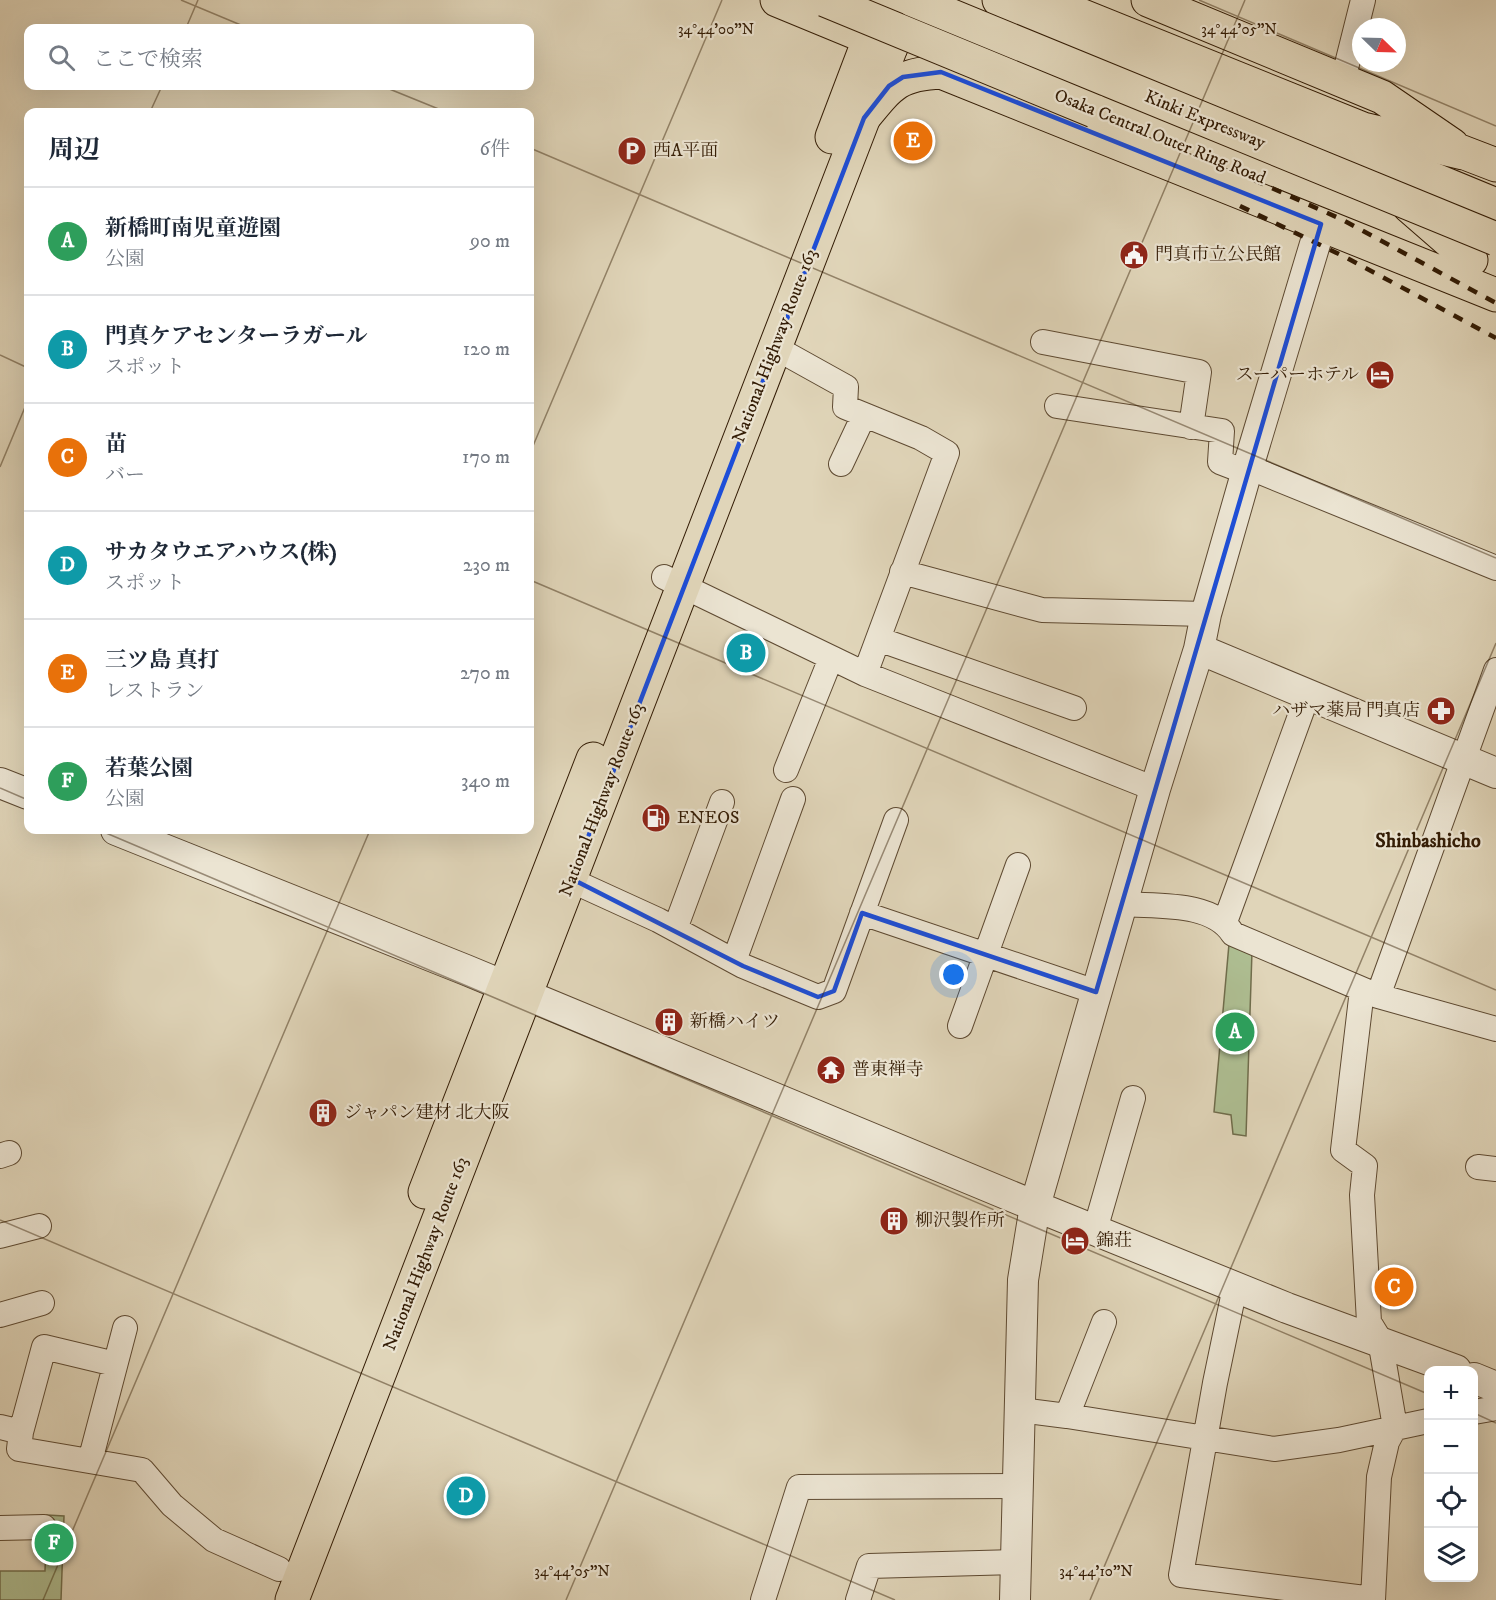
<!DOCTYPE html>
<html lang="ja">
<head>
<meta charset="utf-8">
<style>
  body { margin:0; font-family:"IM FELL DW Pica","Noto Serif JP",serif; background:#f2f2f3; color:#1f2937 }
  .controls { position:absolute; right:18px; bottom:18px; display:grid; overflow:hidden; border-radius:12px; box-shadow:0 6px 24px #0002 }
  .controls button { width:54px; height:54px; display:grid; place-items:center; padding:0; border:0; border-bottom:2px solid #e0e1e3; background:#fff; color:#1f2937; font:30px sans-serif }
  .compass { position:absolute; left:1352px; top:18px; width:54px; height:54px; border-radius:50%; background:#fff; box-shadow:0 6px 24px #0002; rotate:113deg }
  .you { position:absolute; left:954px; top:975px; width:21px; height:21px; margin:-15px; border:4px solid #fff; border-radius:50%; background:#1a73e8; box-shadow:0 0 0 9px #1a73e833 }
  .badge { display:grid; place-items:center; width:39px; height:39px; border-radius:50%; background:#8f2418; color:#fff; font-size:20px; font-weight:700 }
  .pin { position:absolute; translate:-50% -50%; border:3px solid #fff; box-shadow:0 2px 6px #0006 }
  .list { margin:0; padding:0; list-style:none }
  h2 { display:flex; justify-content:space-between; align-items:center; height:78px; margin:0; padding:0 24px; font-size:26px }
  h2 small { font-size:20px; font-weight:400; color:#747a83 }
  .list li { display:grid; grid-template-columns:39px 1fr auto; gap:18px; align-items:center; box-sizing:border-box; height:108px; padding:0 24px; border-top:2px solid #e0e1e3 }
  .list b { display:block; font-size:22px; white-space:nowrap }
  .list p { margin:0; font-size:20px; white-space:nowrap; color:#747a83 }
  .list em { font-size:20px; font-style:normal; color:#747a83 }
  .icon { flex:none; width:33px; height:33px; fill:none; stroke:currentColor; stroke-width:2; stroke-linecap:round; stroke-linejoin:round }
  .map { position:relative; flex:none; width:1496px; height:1600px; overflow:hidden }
  .search { position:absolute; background:#fff; box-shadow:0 6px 24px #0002; left:24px; top:24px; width:510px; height:66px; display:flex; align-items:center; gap:15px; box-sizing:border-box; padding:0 21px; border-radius:12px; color:#747a83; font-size:22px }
  .panel { position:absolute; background:#fff; box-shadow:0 6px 24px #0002; left:24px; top:108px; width:510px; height:726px; border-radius:12px }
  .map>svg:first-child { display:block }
  .green { fill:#aebe92; stroke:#706d4c; stroke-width:1.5 }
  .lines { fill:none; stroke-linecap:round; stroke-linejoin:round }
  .minor-casing { stroke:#5e4a32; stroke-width:26 }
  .tertiary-casing { stroke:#5e4a32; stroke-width:32 }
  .primary-casing { stroke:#331c05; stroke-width:35 }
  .trunk-casing { stroke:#331c05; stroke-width:35 }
  .motorway-casing { stroke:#331c05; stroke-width:35 }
  .minor { stroke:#ebe4d2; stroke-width:24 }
  .tertiary { stroke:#ebe4d2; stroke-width:30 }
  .primary { stroke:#e0d5b9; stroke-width:33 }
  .trunk { stroke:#e0d5b9; stroke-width:33 }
  .motorway { stroke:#e0d5b9; stroke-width:33 }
  .rail { stroke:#331c05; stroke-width:4.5; stroke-dasharray:10 10; stroke-linecap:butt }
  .primary-bridge-casing { stroke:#331c05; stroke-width:35; stroke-linecap:butt }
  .motorway-bridge-casing { stroke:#331c05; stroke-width:35; stroke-linecap:butt }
  .primary-bridge { stroke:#e0d5b9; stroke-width:33 }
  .motorway-bridge { stroke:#e0d5b9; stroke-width:33 }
  .marked { fill:none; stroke:#1d4ed8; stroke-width:4.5; stroke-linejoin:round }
  .ticks { fill:none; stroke:#331c05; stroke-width:1.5; stroke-opacity:0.45 }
  .labels { text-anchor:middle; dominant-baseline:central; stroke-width:4.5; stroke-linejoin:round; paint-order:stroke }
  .street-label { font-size:18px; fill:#331c05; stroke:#ebe4d2 }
  .poi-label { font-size:18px; fill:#331c05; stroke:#ebe4d2; text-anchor:start }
  .neighbourhood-label { font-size:20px; font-weight:bold; fill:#331c05; stroke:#ebe4d2 }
  .ticks-label { font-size:15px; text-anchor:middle; fill:#331c05; stroke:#ebe4d2; stroke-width:4.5; stroke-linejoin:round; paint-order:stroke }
</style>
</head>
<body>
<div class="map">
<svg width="1496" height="1600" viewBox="0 0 1496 1600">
  <rect width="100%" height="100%" fill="#e0d5b9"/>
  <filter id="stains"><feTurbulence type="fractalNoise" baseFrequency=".00333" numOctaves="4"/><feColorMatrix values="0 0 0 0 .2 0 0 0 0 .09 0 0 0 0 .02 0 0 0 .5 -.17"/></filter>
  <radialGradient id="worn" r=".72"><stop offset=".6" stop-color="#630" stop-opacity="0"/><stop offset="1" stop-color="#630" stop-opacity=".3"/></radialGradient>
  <!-- green -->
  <path class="green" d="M1229 944 1252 951 1246 1136 1233 1134 1231 1115 1214 1112Z
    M47 1515 64 1516 61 1600H0V1571H45Z"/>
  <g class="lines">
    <!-- minor casing -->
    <g class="minor-casing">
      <path id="minor" d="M1343 80 1363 0
        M1043 342 1199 372 1191 427
        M774 347 846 387 845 407 921 438 947 453 865 674
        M1057 406 1222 431 1220 462 1246 472
        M841 464 864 415
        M1248 467 1496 568
        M902 572 1042 610 1206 614
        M664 577 865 674 1155 789
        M878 639 1074 708
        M786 770 831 658
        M555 873 658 920 743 966 818 997 834 991 896 820
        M1122 904C1157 907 1212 901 1233 934L1378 996 1496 1029
        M862 913 1096 992
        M1225 922 1308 694
        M675 929 722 802
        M734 961 793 799
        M1362 990 1343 1150 1365 1166 1362 1195 1369 1322 1380 1340 1395 1427 1387 1442 1379 1477 1373 1600
        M1378 996 1496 670
        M960 1026 1018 865
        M0 1156 9 1153
        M1478 1167 1496 1169
        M1095 1230 1133 1098
        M0 1236 39 1226
        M1235 1287 1215 1383 1181 1575 1373 1599
        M0 1315 42 1303
        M1020 1410 1067 1416 1104 1322
        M1474 1412 1496 1408
        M1067 1416 1274 1449 1339 1440 1428 1421
        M0 1427 21 1432 19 1449 142 1470 172 1505 214 1540 279 1569
        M21 1432 44 1347 115 1364
        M90 1461 125 1328
        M0 1528 44 1527
        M763 1600 799 1487 1018 1486
        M858 1600 869 1566 1016 1562"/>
    </g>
    <!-- tertiary casing -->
    <g class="tertiary-casing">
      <path id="tertiary" d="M1199 649 1496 773
        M0 783 28 794
        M116 830 466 970 1035 1206 1287 1308 1456 1370
        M1474 1378 1496 1387
        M1015 1600 1023 1280 1035 1206 1155 789 1199 649 1206 614 1248 467 1321 224"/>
    </g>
    <!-- primary casing -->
    <g class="primary-casing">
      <path id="primary" d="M777 0 891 47
        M1043 0 1363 129 1463 153
        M1148 0 1382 97 1452 145
        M865 116C891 84 899 74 941 72L1496 295
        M1444 145 1496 165
        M1409 206 1471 260"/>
    </g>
    <!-- trunk casing -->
    <g class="trunk-casing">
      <path id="trunk" d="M832 137 884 0
        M425 1192 593 759
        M292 1600 908 3"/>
    </g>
    <!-- motorway casing -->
    <g class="motorway-casing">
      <path id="motorway" d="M999 0 1496 205"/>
    </g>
    <!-- minor -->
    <use href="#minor" class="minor"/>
    <!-- tertiary -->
    <use href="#tertiary" class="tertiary"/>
    <!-- primary -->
    <use href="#primary" class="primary"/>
    <!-- trunk -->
    <use href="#trunk" class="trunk"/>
    <!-- motorway -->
    <use href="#motorway" class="motorway"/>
    <!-- rail -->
    <path class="rail" d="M1254 180 1343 220 1496 303
      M1240 206 1347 258 1496 338"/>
    <!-- primary-bridge casing -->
    <g class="primary-bridge-casing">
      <path id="primary-bridge" d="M825 0 1094 111"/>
    </g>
    <!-- motorway-bridge casing -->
    <g class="motorway-bridge-casing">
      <path id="motorway-bridge" d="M913 0 1496 239"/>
    </g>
    <!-- primary-bridge -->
    <use href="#primary-bridge" class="primary-bridge"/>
    <!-- motorway-bridge -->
    <use href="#motorway-bridge" class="motorway-bridge"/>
  </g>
  <!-- marked area -->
  <path class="marked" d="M941 72 1321 224 1096 992 862 913 834 991 818 997 743 966 572 879 864 118 889 86 903 77Z"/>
  <!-- ticks -->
  <path class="ticks" d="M181 0 248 28M1199 0 1496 126M186 28 198 0M382 86 446 112M150 112 162 86M530 148 1496 558M0 355 28 368M530 453 722 0M0 467 28 400M530 580 1496 990M0 788 28 800M99 830 1428 1394M0 1220 895 1600M1474 1413 1496 1423M43 1600 370 830M566 1600 1245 0M1090 1600 1496 643"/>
  <!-- icons -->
  <defs>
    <g id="parking-disc" transform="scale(1.5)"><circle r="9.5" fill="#8f2418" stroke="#ebe4d2"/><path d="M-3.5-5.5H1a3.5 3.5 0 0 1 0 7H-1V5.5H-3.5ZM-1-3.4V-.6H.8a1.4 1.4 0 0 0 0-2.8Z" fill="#fff"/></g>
    <g id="civic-disc" transform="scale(1.5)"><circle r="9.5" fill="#8f2418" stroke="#ebe4d2"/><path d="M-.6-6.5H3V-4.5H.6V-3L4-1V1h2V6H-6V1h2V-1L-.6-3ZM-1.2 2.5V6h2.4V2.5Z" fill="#fff"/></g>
    <g id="hotel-disc" transform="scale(1.5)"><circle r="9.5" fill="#8f2418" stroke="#ebe4d2"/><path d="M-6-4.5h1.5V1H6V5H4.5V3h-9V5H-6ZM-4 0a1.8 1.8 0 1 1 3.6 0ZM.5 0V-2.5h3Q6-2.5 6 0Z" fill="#fff"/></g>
    <g id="pharmacy-disc" transform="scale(1.5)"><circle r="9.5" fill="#8f2418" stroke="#ebe4d2"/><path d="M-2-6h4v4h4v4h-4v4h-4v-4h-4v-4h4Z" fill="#fff"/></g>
    <g id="fuel-disc" transform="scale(1.5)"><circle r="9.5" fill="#8f2418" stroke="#ebe4d2"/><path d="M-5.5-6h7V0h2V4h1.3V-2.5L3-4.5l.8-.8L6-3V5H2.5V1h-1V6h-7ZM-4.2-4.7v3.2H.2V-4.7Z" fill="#fff"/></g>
    <g id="building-disc" transform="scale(1.5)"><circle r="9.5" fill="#8f2418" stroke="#ebe4d2"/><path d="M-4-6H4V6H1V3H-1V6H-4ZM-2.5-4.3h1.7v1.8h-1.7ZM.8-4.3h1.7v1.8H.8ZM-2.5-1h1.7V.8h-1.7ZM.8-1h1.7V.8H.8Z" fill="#fff"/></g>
    <g id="temple-disc" transform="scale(1.5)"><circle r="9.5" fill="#8f2418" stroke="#ebe4d2"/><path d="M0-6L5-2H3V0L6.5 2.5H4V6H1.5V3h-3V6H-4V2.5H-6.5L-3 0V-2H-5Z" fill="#fff"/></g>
  </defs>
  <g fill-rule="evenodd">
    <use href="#parking-disc" x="632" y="151"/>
    <use href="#civic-disc" x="1134" y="255"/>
    <use href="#hotel-disc" x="1380" y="375"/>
    <use href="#pharmacy-disc" x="1441" y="711"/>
    <use href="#fuel-disc" x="656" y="818"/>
    <use href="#building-disc" x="669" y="1022"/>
    <use href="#temple-disc" x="831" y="1070"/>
    <use href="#building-disc" x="323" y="1113"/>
    <use href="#building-disc" x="894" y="1221"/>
    <use href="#hotel-disc" x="1075" y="1241"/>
  </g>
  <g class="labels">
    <!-- street labels -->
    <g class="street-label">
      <text transform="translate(1205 120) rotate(22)">Kinki Expressway</text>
      <text transform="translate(1160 137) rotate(22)">Osaka Central Outer Ring Road</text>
      <text transform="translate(775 346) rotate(-69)">National Highway Route 163</text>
      <text transform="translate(602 800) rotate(-69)">National Highway Route 163</text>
      <text transform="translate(426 1254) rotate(-69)">National Highway Route 163</text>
    </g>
    <!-- poi labels -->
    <g class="poi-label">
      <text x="653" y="151">西A平面</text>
      <text x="1155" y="255">門真市立公民館</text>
      <text x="1359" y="375" text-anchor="end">スーパーホテル</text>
      <text x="1420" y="711" text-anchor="end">ハザマ薬局 門真店</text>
      <text x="677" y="818">ENEOS</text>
      <text x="690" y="1022">新橋ハイツ</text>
      <text x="852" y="1070">普東禅寺</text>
      <text x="344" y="1113">ジャパン建材 北大阪</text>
      <text x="915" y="1221">柳沢製作所</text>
      <text x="1096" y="1241">錦荘</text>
    </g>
    <!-- neighbourhood labels -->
    <g class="neighbourhood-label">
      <text x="1428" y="841">Shinbashicho</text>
    </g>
  </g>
  <g class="ticks-label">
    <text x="716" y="34">34°44'00"N</text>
    <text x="1239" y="34">34°44'05"N</text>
    <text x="572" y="1576">34°44'05"N</text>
    <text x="1096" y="1576">34°44'10"N</text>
  </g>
  <rect width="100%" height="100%" filter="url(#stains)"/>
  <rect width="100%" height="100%" fill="url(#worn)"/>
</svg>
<div class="controls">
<button>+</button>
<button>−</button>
<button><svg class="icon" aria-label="locate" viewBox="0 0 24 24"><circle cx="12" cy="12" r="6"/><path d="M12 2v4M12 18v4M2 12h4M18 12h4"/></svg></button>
<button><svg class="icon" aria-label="layers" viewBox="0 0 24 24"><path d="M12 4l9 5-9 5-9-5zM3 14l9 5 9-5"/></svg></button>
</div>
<svg class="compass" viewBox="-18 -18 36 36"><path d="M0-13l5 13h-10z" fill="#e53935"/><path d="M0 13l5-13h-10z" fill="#747a83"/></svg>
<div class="you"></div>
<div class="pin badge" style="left:1235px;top:1032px;background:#2e9e5b">A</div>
<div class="pin badge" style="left:746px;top:653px;background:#0f9aa8">B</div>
<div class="pin badge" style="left:1394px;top:1287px;background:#e8710a">C</div>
<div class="pin badge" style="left:466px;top:1496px;background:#0f9aa8">D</div>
<div class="pin badge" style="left:913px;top:141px;background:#e8710a">E</div>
<div class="pin badge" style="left:54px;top:1543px;background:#2e9e5b">F</div>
<div class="search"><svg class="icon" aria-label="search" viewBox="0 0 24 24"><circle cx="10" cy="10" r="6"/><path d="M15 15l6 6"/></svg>ここで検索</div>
<section class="panel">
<h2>周辺<small>6件</small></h2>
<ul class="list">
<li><span class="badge" style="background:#2e9e5b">A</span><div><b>新橋町南児童遊園</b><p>公園</p></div><em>90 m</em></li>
<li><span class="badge" style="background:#0f9aa8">B</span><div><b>門真ケアセンターラガール</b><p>スポット</p></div><em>120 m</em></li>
<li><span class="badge" style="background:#e8710a">C</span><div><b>苗</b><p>バー</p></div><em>170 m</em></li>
<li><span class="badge" style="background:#0f9aa8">D</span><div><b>サカタウエアハウス(株)</b><p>スポット</p></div><em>230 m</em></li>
<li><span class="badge" style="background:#e8710a">E</span><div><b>三ツ島 真打</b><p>レストラン</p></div><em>270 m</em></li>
<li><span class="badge" style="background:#2e9e5b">F</span><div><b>若葉公園</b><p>公園</p></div><em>340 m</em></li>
</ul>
</section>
</div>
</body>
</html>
